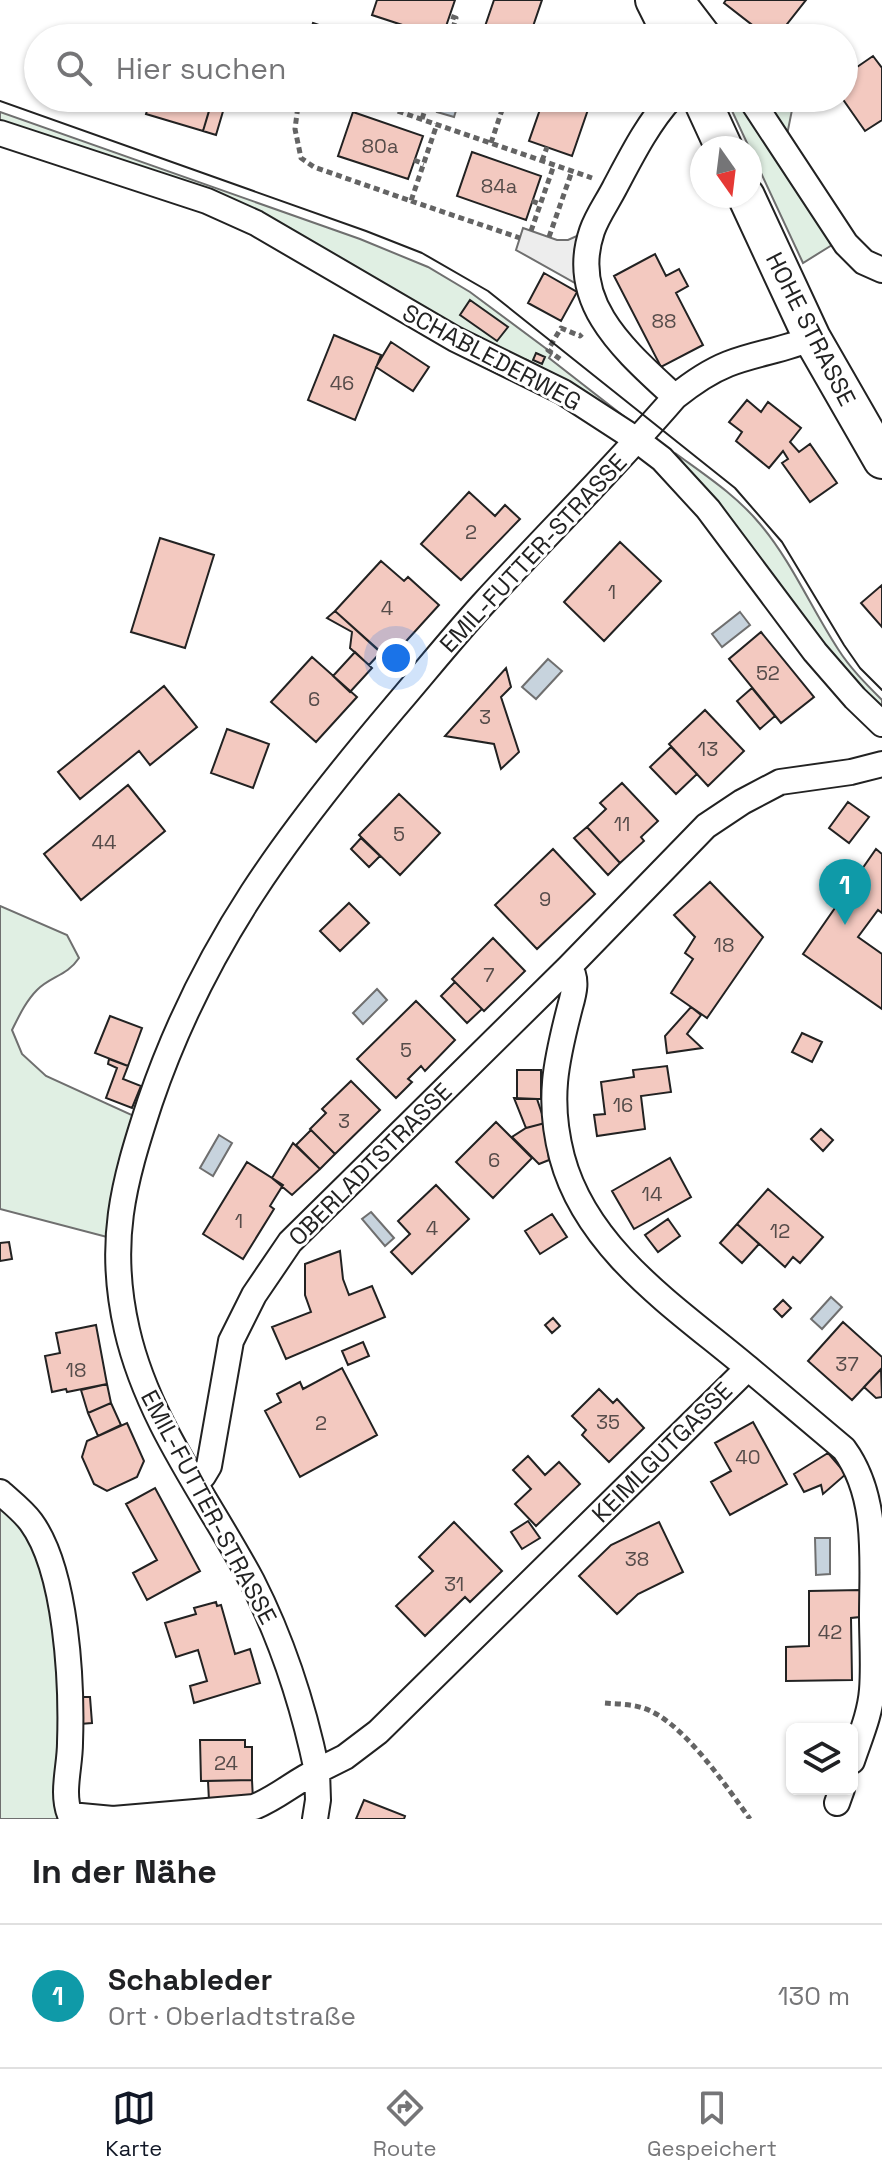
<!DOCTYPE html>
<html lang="de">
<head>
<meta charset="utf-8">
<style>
  body { margin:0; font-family:"Space Grotesk",sans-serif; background:#f2f2f2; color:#202124 }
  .controls { position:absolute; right:24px; bottom:24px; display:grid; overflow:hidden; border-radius:12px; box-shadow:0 2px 6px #0004 }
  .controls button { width:72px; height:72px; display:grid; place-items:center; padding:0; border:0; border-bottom:2px solid #e0e0e0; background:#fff; color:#202124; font:40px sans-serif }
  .compass { position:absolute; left:690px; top:136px; width:72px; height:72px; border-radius:50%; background:#fff; box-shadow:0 2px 6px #0004; rotate:166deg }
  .you { position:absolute; left:396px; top:658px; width:28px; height:28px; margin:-20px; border:6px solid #fff; border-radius:50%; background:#1a73e8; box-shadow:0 0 0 12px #1a73e833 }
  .badge { display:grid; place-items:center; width:52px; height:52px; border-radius:50%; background:#111827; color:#fff; font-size:26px; font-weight:700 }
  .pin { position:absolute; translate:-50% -66px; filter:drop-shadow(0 2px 4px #0008) }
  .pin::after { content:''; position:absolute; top:42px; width:28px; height:24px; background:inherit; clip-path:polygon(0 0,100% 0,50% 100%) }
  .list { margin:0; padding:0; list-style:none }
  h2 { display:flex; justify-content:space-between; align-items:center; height:104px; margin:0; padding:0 32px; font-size:34px }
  h2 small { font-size:26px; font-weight:400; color:#757577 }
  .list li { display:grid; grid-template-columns:52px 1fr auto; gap:24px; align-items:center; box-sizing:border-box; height:144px; padding:0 32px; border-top:2px solid #e0e0e0 }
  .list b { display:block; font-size:30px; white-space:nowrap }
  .list p { margin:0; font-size:26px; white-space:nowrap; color:#757577 }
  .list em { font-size:26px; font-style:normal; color:#757577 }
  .icon { flex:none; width:44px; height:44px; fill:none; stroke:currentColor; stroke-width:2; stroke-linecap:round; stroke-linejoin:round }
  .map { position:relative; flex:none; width:882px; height:1819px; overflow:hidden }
  .search { position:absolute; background:#fff; box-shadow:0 2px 6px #0004; left:24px; right:24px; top:24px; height:88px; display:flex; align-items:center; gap:20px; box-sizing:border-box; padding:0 28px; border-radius:44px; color:#757577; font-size:30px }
  .sheet { height:248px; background:#fff }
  nav { display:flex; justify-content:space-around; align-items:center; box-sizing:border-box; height:112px; border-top:2px solid #e0e0e0; background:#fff; font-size:22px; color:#757577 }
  nav a { display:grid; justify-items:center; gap:4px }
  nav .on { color:#111827 }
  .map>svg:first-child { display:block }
  .green { fill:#e0efe3; stroke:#6f6f6f; stroke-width:2 }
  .parking { fill:#ededed; stroke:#6f6f6f; stroke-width:2 }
  .water { fill:#c7d3dd; stroke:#6f6f6f; stroke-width:2 }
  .building { fill:#f3c9c0; stroke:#222; stroke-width:2 }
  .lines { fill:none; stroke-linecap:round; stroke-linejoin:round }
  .street-casing { stroke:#222; stroke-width:28 }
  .secondary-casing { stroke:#222; stroke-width:40 }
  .path { stroke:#646464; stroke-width:5; stroke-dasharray:6 4; stroke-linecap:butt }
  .street { stroke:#fff; stroke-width:24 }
  .secondary { stroke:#fff; stroke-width:36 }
  .tram { stroke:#222; stroke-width:2 }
  .labels { text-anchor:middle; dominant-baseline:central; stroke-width:6; stroke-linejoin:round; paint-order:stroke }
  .number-label { font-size:20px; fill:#564c4a }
  .street-label { font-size:24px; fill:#222; stroke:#fff }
</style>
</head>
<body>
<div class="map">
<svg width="882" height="1819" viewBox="0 0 882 1819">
  <rect width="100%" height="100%" fill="#fff"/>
  <!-- green -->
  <path class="green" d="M726 98H737L832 245 803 263Z
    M763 98 794 100 787 135Z
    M0 112 360 239 428 267 470 292 552 353 549 358 626 418V422L560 378 527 360 486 346 365 275 0 125Z
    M675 453C705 475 736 495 760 524 792 562 811 608 838 649 850 668 866 684 882 700V710C806 630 744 539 675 453Z
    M0 906 67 935 79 958C67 976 51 976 37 990 26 1001 19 1016 12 1030L22 1054 46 1076 134 1116 112 1203 107 1237 0 1209Z
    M0 1501 39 1541 56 1605 61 1819H0Z"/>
  <!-- parking -->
  <path class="parking" d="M523 228 557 240H568L579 235 575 255V283L516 250Z"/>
  <!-- water -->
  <path class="water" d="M442 98H460L454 117 437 112Z
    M740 612 750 625 722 647 712 634Z
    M548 659 562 671 536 699 522 687Z
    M377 989 387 1000 363 1024 353 1013Z
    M219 1135 232 1143 213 1176 200 1168Z
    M371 1212 394 1238 385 1246 362 1219Z
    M831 1297 842 1307 822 1329 811 1319Z
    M815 1538H830V1574L816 1575Z"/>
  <!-- building -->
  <path class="building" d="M377 0H455L442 38 372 15Z
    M494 0H542L529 38H481Z
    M726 0H806L776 38H769L724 3Z
    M313 23 357 38H308Z
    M755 27 769 38H747Z
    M873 56 882 68V120L865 131 842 98H844V76Z
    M151 98H213L203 131 146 114Z
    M544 98H592L572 156 529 141Z
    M211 104 224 108 216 135 203 131Z
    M353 112 423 136 408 179 338 156Z
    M472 152 541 176 526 220 457 196Z
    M655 254 666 276 679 269 688 286 676 293 703 345 661 367 614 276Z
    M544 273 577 292 561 321 528 303Z
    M470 300 508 327 497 341 460 315Z
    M334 335 381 355 355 420 308 400Z
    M391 342 429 367 413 391 376 367Z
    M536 353 545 357 542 364 533 360Z
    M747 400 761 412 768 402 801 428 790 442 799 452 810 444 837 483 810 502 782 463 788 459 783 451 769 468 736 441 742 432 729 422Z
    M469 492 495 516 505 505 520 519 461 580 421 544Z
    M160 538 214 555 185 648 131 632Z
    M620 542 661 581 604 641 564 602Z
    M381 561 404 581 408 577 439 605 389 660 335 611Z
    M882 585V627L861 603Z
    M335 611 381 652 369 665 350 648 352 632 327 618Z
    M761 632 814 697 781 723 729 659Z
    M355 652 372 668 350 692 333 676Z
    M312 657 357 697 316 742 271 702Z
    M506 668 511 687 501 697 519 752 501 769 494 744 445 736Z
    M164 686 197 727 150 765 139 751 80 799 58 772Z
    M752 688 775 716 760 729 737 701Z
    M705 710 744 751 708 786 669 744Z
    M227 729 269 744 253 788 211 773Z
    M671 747 697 774 676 794 650 767Z
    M622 783 658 821 641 837 644 841 620 863 587 827 606 809 600 803Z
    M128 785 165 831 81 900 44 854Z
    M399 794 440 833 400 875 359 835Z
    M848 802 869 817 849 843 829 828Z
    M587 827 620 863 608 875 574 838Z
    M361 838 380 856 369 867 351 849Z
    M553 849 595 894 537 949 495 905Z
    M876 849 882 854V913L878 910 858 937 882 954V1009L803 954Z
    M710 882 763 937 707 1018 671 993 693 959 685 953 695 937 674 915Z
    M349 903 369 923 340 951 320 931Z
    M493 938 525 971 484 1011 452 979Z
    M455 982 482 1009 467 1023 441 996Z
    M416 1001 455 1040 425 1071 421 1066 408 1079 412 1082 396 1098 357 1059Z
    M691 1007 701 1015 687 1034 702 1048 667 1053 665 1036Z
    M110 1016 142 1028 128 1066 95 1053Z
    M802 1033 822 1042 812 1062 792 1052Z
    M109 1059 128 1066 123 1079 141 1086 132 1108 106 1098 117 1068 108 1064Z
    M667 1066 671 1092 641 1096 645 1129 597 1136 594 1115 605 1114 601 1082 634 1077 633 1070Z
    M517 1070H541V1099H517Z
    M351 1081 380 1110 335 1154 310 1129 326 1113 322 1109Z
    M514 1098 537 1099 545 1123 526 1128Z
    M496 1122 532 1158 493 1198 456 1162Z
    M545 1123 549 1160 539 1164 512 1137 526 1128Z
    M821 1129 833 1140 823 1151 811 1139Z
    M311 1130 335 1154 320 1169 296 1145Z
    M293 1143 320 1169 292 1195 272 1178Z
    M670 1158 691 1197 634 1229 612 1191Z
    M247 1162 283 1185 270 1206 274 1209 243 1259 203 1234Z
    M436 1185 469 1219 412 1274 391 1252 410 1234 398 1221Z
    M768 1189 823 1237 800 1263 793 1257 785 1267 737 1224Z
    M552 1214 567 1237 540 1254 525 1231Z
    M668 1219 680 1236 658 1252 645 1235Z
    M737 1224 759 1244 742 1263 720 1243Z
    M9 1242 12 1259 0 1261V1243Z
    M340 1251 343 1279 349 1295 372 1286 385 1317 286 1359 272 1327 311 1312 305 1295V1264Z
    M783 1300 791 1308 782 1317 774 1309Z
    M553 1318 560 1326 552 1333 545 1325Z
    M843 1322 882 1357V1368L852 1400 808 1361Z
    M96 1325 107 1384 67 1392 66 1389 52 1392 45 1356 60 1353 56 1333Z
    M363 1342 369 1356 348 1365 342 1351Z
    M342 1368 377 1435 300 1477 265 1411 281 1402 277 1394 300 1382 303 1389Z
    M881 1369 882 1397 876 1398 864 1387Z
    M107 1384 111 1403 88 1413 81 1390Z
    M599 1389 613 1403 617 1399 644 1428 609 1462 582 1435 586 1430 572 1416Z
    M111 1403 121 1425 98 1436 88 1413Z
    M753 1422 787 1484 730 1515 711 1482 731 1471 715 1443Z
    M127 1423 144 1461 137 1477 107 1491 94 1484 82 1457 87 1441Z
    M828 1453 846 1474 823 1494 821 1485 804 1492 794 1474Z
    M528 1456 545 1475 559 1462 580 1484 536 1526 515 1504 531 1489 513 1470Z
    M155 1488 200 1571 147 1600 133 1573 157 1560 126 1504Z
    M528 1521 540 1538 522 1549 511 1532Z
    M454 1522 502 1571 470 1602 465 1597 425 1636 396 1606 433 1571 419 1557Z
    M659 1522 683 1572 638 1594 617 1614 579 1576 611 1545Z
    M860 1590V1617L851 1618 852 1680 786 1681V1647L809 1646V1591Z
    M216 1602 217 1606 221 1605 235 1654 250 1649 260 1683 194 1703 190 1686 207 1681 198 1650 176 1657 165 1623 196 1614 194 1608Z
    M78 1697H90L92 1723 80 1724Z
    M200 1740H245V1747H252V1780L201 1781Z
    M252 1780 253 1800 209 1801 208 1781Z
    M364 1800 405 1816 404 1819H356Z"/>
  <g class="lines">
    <!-- street casing -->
    <g class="street-casing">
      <path id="street" d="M682 0 711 38
        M671 98C648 123 631 157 615 187 608 201 597 216 592 231 567 304 628 353 675 397
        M750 98 846 244 864 262 882 270
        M0 133 207 201 256 223 455 339 563 392 637 440 662 459 708 509 815 652 855 698 882 724
        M569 967C578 978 574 993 570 1007 556 1061 547 1100 562 1157 587 1251 678 1309 748 1368
        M195 1482 203 1476 209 1466 231 1341 254 1295 290 1242 569 967 706 826 742 802 780 782 851 772 882 764
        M0 1492C10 1501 23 1511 31 1522 67 1571 72 1683 70 1743 70 1767 61 1793 70 1815L113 1819 254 1807C277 1798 294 1782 317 1771 303 1704 283 1642 252 1581 208 1499 148 1422 127 1330 107 1243 123 1184 150 1102 204 944 288 833 394 708 424 673 453 637 483 604 547 534 614 468 675 397 691 384 708 372 728 364 756 353 785 350 812 338
        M837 1803 842 1789
        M315 1819 318 1800 317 1771 345 1757 378 1732 748 1368 844 1449C879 1497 872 1559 872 1616 872 1640 874 1666 872 1690 870 1715 860 1737 852 1761"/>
    </g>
    <!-- secondary casing -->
    <g class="secondary-casing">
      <path id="secondary" d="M654 0 673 38
        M701 98 724 148
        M746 196 812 338 882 460"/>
    </g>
    <!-- path -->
    <path class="path" d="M450 38 456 18 450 16
      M299 98 295 129 301 158 314 167 411 201 437 124
      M360 98 592 178
      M422 119 429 98
      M491 143 506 98
      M414 160 424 164
      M542 161 547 147
      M411 201 520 238
      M532 201 540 204
      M531 231 554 165
      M549 237 572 171
      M560 359 548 350 561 328 580 336 582 334
      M605 1703C617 1704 631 1704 643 1708 682 1720 726 1786 750 1819"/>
    <!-- street -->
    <use href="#street" class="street"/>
    <!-- secondary -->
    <use href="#secondary" class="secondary"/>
    <!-- tram -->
    <path class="tram" d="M0 101 366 231 422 253 488 291 735 488 782 542 844 645 860 668 882 690"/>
  </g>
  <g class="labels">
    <!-- number labels -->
    <g class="number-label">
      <text x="380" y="146">80a</text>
      <text x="499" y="186">84a</text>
      <text x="664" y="321">88</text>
      <text x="342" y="383">46</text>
      <text x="471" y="532">2</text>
      <text x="612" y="592">1</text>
      <text x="387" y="608">4</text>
      <text x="768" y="673">52</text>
      <text x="314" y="699">6</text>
      <text x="485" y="717">3</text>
      <text x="708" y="749">13</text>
      <text x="622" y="824">11</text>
      <text x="399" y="834">5</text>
      <text x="104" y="842">44</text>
      <text x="545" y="899">9</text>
      <text x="724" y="945">18</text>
      <text x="489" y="975">7</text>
      <text x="406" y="1050">5</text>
      <text x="623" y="1105">16</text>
      <text x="344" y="1121">3</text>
      <text x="494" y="1160">6</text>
      <text x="652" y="1194">14</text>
      <text x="239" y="1221">1</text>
      <text x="432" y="1228">4</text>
      <text x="780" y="1231">12</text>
      <text x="847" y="1364">37</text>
      <text x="76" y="1370">18</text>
      <text x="608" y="1422">35</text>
      <text x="321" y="1423">2</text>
      <text x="748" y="1457">40</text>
      <text x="637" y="1559">38</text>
      <text x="454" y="1584">31</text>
      <text x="830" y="1632">42</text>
      <text x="226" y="1763">24</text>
    </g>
    <!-- street labels -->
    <g class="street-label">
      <text transform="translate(811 329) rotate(63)">HOHE STRASSE</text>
      <text transform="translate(492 357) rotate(28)">SCHABLEDERWEG</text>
      <text transform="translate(533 553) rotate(-47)">EMIL-FUTTER-STRASSE</text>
      <text transform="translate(370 1164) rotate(-45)">OBERLADTSTRASSE</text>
      <text transform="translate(662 1452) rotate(-45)">KEIMLGUTGASSE</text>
      <text transform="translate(209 1507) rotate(62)">EMIL-FUTTER-STRASSE</text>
    </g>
  </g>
</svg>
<div class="controls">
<button><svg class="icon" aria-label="layers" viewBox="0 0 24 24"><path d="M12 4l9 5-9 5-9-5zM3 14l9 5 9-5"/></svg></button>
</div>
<svg class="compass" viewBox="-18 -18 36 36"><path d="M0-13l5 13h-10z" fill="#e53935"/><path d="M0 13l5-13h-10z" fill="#757577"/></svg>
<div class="you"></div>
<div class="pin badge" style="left:845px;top:925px;background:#0f9aa8">1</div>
<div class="search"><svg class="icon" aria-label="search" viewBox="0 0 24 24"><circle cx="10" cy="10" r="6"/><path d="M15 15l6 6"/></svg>Hier suchen</div>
</div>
<section class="sheet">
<h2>In der Nähe<small></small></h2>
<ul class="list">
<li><span class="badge" style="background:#0f9aa8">1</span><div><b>Schableder</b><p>Ort · Oberladtstraße</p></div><em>130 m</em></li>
</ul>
</section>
<nav>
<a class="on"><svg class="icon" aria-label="map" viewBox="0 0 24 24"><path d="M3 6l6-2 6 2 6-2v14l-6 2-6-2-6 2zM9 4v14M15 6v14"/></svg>Karte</a>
<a><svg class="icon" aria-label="directions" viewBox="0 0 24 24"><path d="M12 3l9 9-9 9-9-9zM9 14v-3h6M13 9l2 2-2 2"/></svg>Route</a>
<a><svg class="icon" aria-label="saved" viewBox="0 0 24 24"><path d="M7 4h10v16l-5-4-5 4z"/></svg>Gespeichert</a>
</nav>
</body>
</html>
